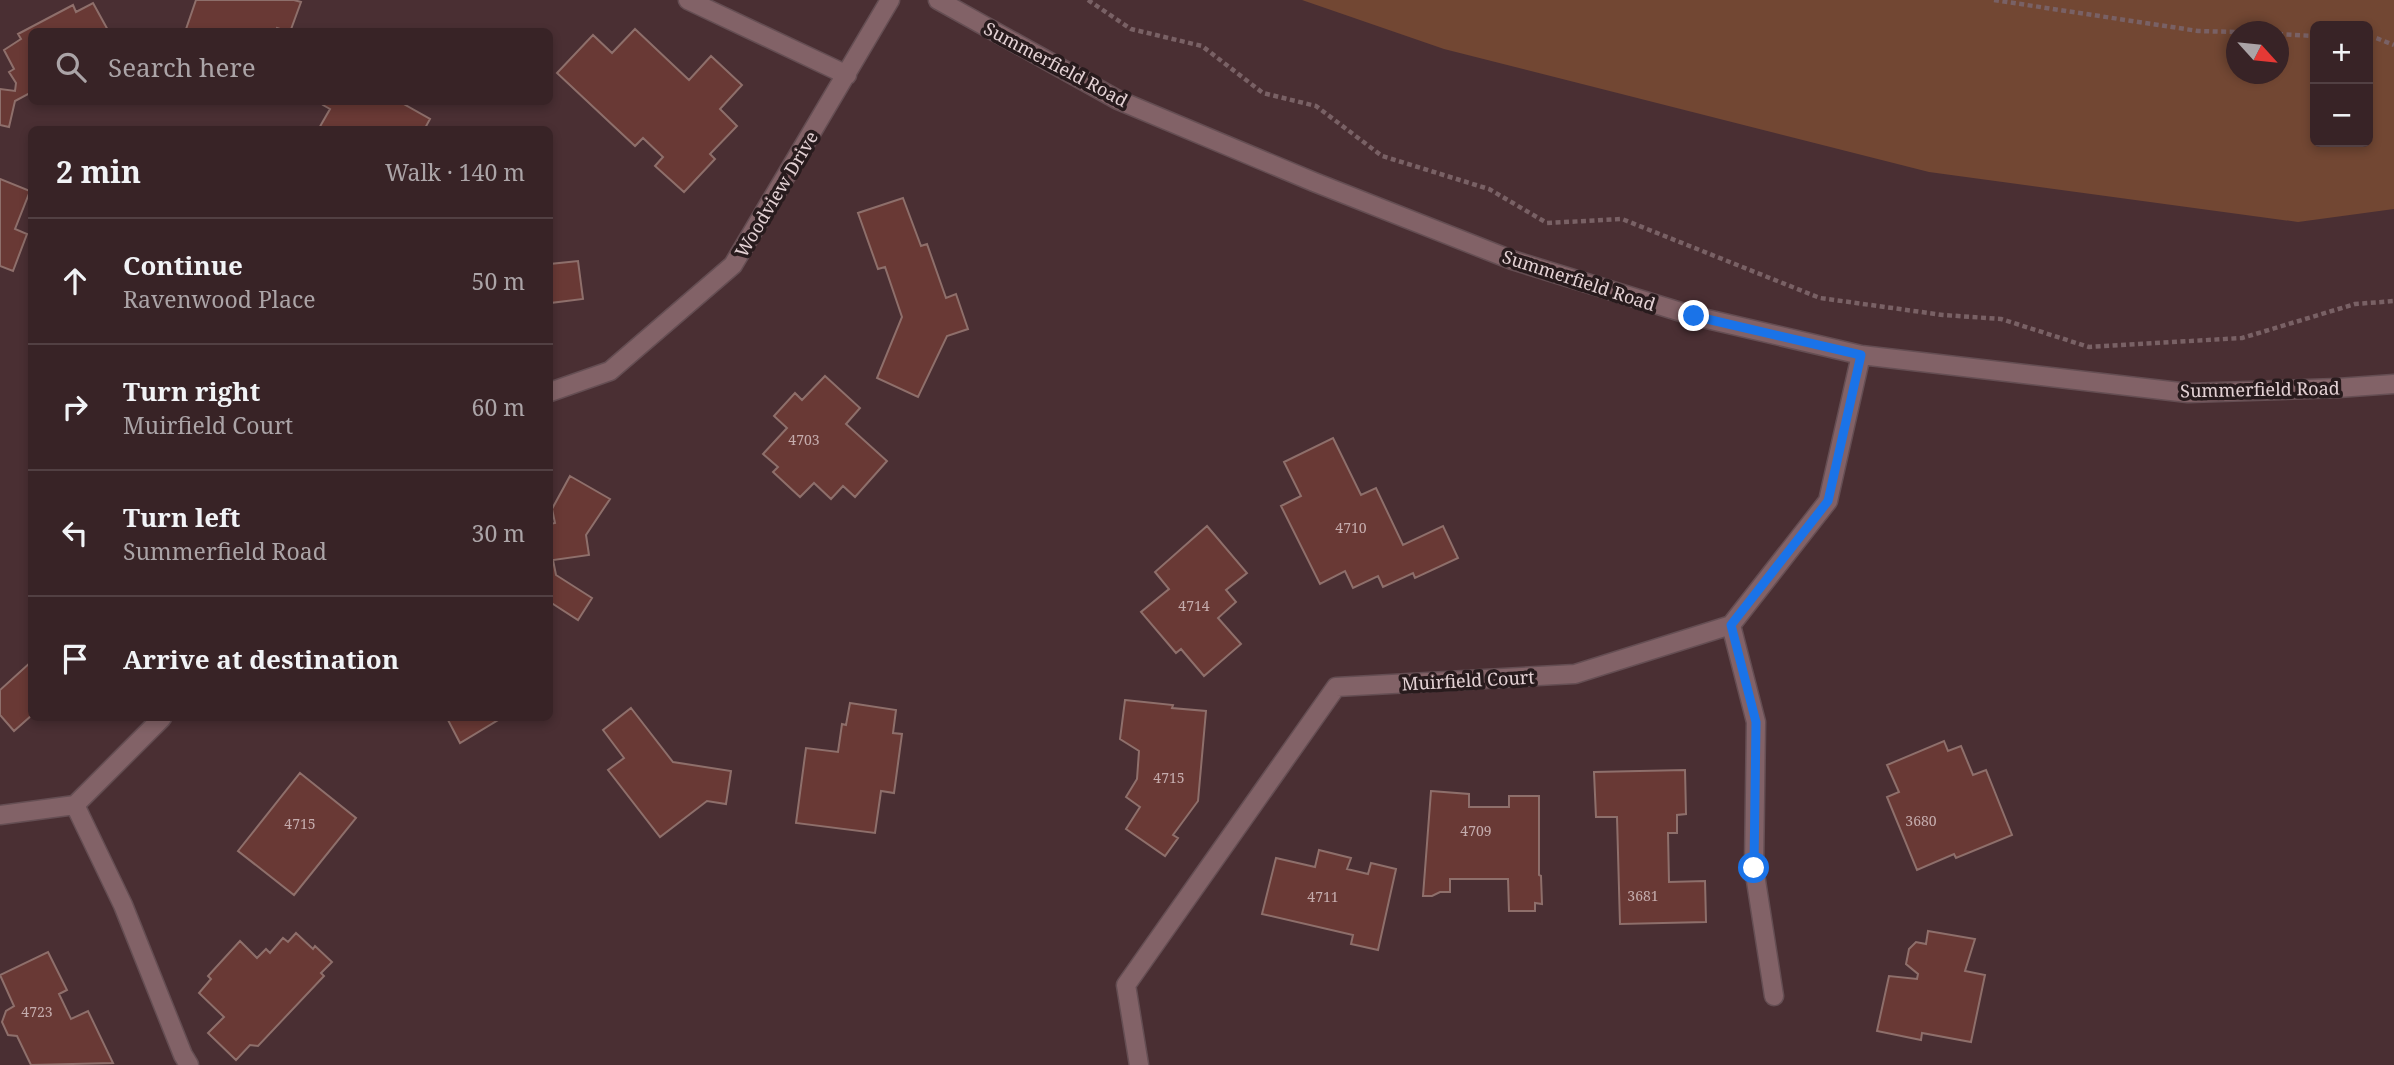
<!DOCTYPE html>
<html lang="en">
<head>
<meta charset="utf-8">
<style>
  body { margin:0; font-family:"Noto Serif",serif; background:#432f32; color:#f1f3f6 }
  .controls { position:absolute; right:21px; top:21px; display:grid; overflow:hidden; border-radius:10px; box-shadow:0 4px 10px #0003 }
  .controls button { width:63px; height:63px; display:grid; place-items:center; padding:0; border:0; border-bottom:2px solid #524043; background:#382326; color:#f1f3f6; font:35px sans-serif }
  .compass { position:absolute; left:2226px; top:21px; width:63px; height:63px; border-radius:50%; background:#382326; box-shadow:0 4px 10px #0003; rotate:117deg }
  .stop { position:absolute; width:21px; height:21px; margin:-16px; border:5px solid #1a73e8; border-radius:50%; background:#fff }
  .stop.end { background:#1a73e8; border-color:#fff; box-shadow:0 2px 7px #0008 }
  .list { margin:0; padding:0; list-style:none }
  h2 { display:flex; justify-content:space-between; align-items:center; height:91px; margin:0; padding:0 28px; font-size:30px }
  h2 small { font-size:23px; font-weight:400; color:#aba4a7 }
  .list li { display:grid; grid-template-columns:46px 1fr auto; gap:21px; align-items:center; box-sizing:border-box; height:126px; padding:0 28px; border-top:2px solid #524043 }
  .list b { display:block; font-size:26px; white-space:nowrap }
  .list p { margin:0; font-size:23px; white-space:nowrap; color:#aba4a7 }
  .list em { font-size:23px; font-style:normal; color:#aba4a7 }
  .icon { flex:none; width:38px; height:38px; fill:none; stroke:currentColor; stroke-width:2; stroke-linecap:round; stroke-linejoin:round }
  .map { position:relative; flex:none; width:2394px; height:1065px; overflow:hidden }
  .search { position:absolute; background:#382326; box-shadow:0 4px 10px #0003; left:28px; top:28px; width:525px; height:77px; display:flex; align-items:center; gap:18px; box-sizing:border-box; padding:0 24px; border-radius:10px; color:#aba4a7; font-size:26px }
  .panel { position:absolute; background:#382326; box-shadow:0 4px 10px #0003; left:28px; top:126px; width:525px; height:595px; border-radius:10px }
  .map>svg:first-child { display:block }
  .green { fill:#724733; fill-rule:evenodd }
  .building { fill:#693935; stroke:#8e6f6b; stroke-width:2 }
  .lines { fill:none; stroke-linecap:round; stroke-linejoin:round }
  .minor-casing { stroke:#654e53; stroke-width:21 }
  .path { stroke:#796165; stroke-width:4.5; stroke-dasharray:5 3.5; stroke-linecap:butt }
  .minor { stroke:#826267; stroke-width:18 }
  .route { stroke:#1a73e8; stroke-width:9 }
  .labels { text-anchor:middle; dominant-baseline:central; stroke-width:7; stroke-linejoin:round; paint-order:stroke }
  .number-label { font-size:14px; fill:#c5acad }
  .street-label { font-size:18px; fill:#e4d2d5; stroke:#281b1d }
</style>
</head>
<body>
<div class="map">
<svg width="2394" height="1065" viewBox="0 0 2394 1065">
  <rect width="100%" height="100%" fill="#4a2f33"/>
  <!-- green -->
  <path class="green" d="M1302 0H2394V209L2298 222 1929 172 1444 49ZM2315 26H2368V142H2315ZM2236 32H2278V74H2236Z"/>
  <!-- building -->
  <path class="building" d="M196 0H294L301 2 290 32 277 28 276 32H185Z
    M93 3 109 32H32V92L15 101 9 127 0 125V89L15 91 16 83 9 72 14 69 4 50 21 39 18 34 73 5 76 12Z
    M635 29 689 80 711 56 742 85 720 109 737 126 710 154 715 159 684 192 655 166 663 157 643 138 635 146 557 73 593 35 612 53Z
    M325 102H400L430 119 424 130H318L330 109 323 105Z
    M0 179 30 191 15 229 27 234 13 271 0 266Z
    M903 198 921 246 927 244 946 298 956 294 968 329 947 336 918 397 877 378 902 317 885 267 878 269 858 213Z
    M578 261 583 299 550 303V264Z
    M825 376 860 408 846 424 887 461 855 497 843 486 831 499 814 483 800 497 773 472 778 467 763 454 787 428 774 416 795 393 802 400Z
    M1333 438 1361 495 1376 488 1403 545 1443 526 1458 558 1415 578 1413 573 1383 587 1378 576 1353 588 1345 571 1320 584 1281 506 1301 496 1284 462Z
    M570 476 610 499 586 535 589 555 553 560 556 575 592 598 578 620 550 602V524L555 523 552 509Z
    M1207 526 1247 573 1226 590 1236 602 1218 618 1241 644 1204 676 1181 649 1176 653 1141 612 1169 589 1155 572Z
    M32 661V715L14 731 0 715V690Z
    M1125 700 1173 705 1172 708 1206 711 1198 801 1173 835 1178 838 1165 856 1126 829 1140 807 1126 797 1137 779 1139 751 1120 739Z
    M850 703 896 710 893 733 902 734 894 793 881 791 875 833 796 823 806 748 838 752 842 724 846 725Z
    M631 708 673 762 731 771 726 804 707 801 660 837 608 770 624 758 603 730Z
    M447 718H497L498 720 460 743Z
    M1944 741 1948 751 1961 746 1973 775 1986 770 2012 835 1956 858 1954 854 1917 870 1887 797 1899 792 1887 765Z
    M1685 770 1686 814 1677 815V833H1668L1669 882 1705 881 1706 922 1620 924 1617 817H1596L1594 772Z
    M300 773 356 818 294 895 238 851Z
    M1431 791 1469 794V807H1509V796H1539V875L1541 876 1542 904 1535 903V911H1509L1508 879H1450V892H1440L1432 896H1423Z
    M1319 850 1351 858 1347 869 1368 874 1371 863 1396 869 1378 950 1351 944 1353 935 1262 914 1276 858 1315 867Z
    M1928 931 1975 939 1965 971 1985 975 1971 1042 1922 1033 1921 1040 1877 1031 1889 976 1917 979 1918 974 1906 964 1909 949 1916 942 1926 944Z
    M296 933 313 949 315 946 332 962 321 973 324 976 258 1046 250 1045 236 1060 208 1033 224 1017 199 993 211 979 208 976 240 941 257 958 266 949 270 953 283 938 288 942Z
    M48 952 67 990 59 994 71 1019 88 1011 113 1063 31 1065 17 1036 8 1035 2 1022 6 1011 14 1006 0 975Z"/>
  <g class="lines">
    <!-- minor casing -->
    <g class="minor-casing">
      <path id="minor" d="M688 0 847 75
        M938 0 1118 100 1314 182 1512 260 1694 316 1861 355 2188 393 2338 388 2394 384
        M550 392 610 371 733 265 890 0
        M1731 625 1756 722 1754 868 1774 996
        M75 805 123 905 183 1055 189 1065
        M0 815 75 805 162 718
        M1139 1065 1126 985 1336 687 1575 674 1731 625 1828 501 1861 355"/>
    </g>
    <!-- path -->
    <path class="path" d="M1088 0 1131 29 1202 46 1263 93 1316 106 1382 156 1489 189 1547 223 1622 219 1820 298 1943 315 2001 319 2089 347 2242 338 2355 304 2394 301
      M1994 0 2198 31 2236 32
      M2278 34 2315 36
      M2368 38H2376L2394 45"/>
    <!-- minor -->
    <use href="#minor" class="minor"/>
  </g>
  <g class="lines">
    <!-- route -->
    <path class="route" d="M1694 316 1861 355 1828 501 1731 625 1756 722 1754 868"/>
  </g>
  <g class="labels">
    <!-- number labels -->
    <g class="number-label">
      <text x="804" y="439">4703</text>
      <text x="1351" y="527">4710</text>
      <text x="1194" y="605">4714</text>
      <text x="1169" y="777">4715</text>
      <text x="1921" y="820">3680</text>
      <text x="300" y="823">4715</text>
      <text x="1476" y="830">4709</text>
      <text x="1643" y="895">3681</text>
      <text x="1323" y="896">4711</text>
      <text x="37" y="1011">4723</text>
    </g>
    <!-- street labels -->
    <g class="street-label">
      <text transform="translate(1056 64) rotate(28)">Summerfield Road</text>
      <text transform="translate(776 194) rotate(-59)">Woodview Drive</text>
      <text transform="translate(1579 280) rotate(18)">Summerfield Road</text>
      <text transform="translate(2260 389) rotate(-1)">Summerfield Road</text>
      <text transform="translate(1468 680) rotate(-3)">Muirfield Court</text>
    </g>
  </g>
</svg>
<div class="controls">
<button>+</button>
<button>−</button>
</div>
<svg class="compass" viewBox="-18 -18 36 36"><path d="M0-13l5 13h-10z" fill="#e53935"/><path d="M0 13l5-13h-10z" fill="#aba4a7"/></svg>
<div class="stop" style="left:1754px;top:868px"></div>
<div class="stop end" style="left:1694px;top:316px"></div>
<div class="search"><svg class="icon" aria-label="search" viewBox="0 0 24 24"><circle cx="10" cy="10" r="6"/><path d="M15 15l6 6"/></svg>Search here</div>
<section class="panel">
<h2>2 min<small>Walk · 140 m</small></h2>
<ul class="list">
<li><svg class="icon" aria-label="ahead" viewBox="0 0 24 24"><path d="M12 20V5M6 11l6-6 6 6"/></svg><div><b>Continue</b><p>Ravenwood Place</p></div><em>50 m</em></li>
<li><svg class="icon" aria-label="right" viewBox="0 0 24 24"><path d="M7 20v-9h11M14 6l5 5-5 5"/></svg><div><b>Turn right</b><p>Muirfield Court</p></div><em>60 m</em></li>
<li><svg class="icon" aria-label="left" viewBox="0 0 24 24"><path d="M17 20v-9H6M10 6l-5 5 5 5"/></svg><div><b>Turn left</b><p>Summerfield Road</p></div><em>30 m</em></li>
<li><svg class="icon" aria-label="arrive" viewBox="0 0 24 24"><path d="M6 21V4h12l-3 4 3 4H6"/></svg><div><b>Arrive at destination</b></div></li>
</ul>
</section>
</div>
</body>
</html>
